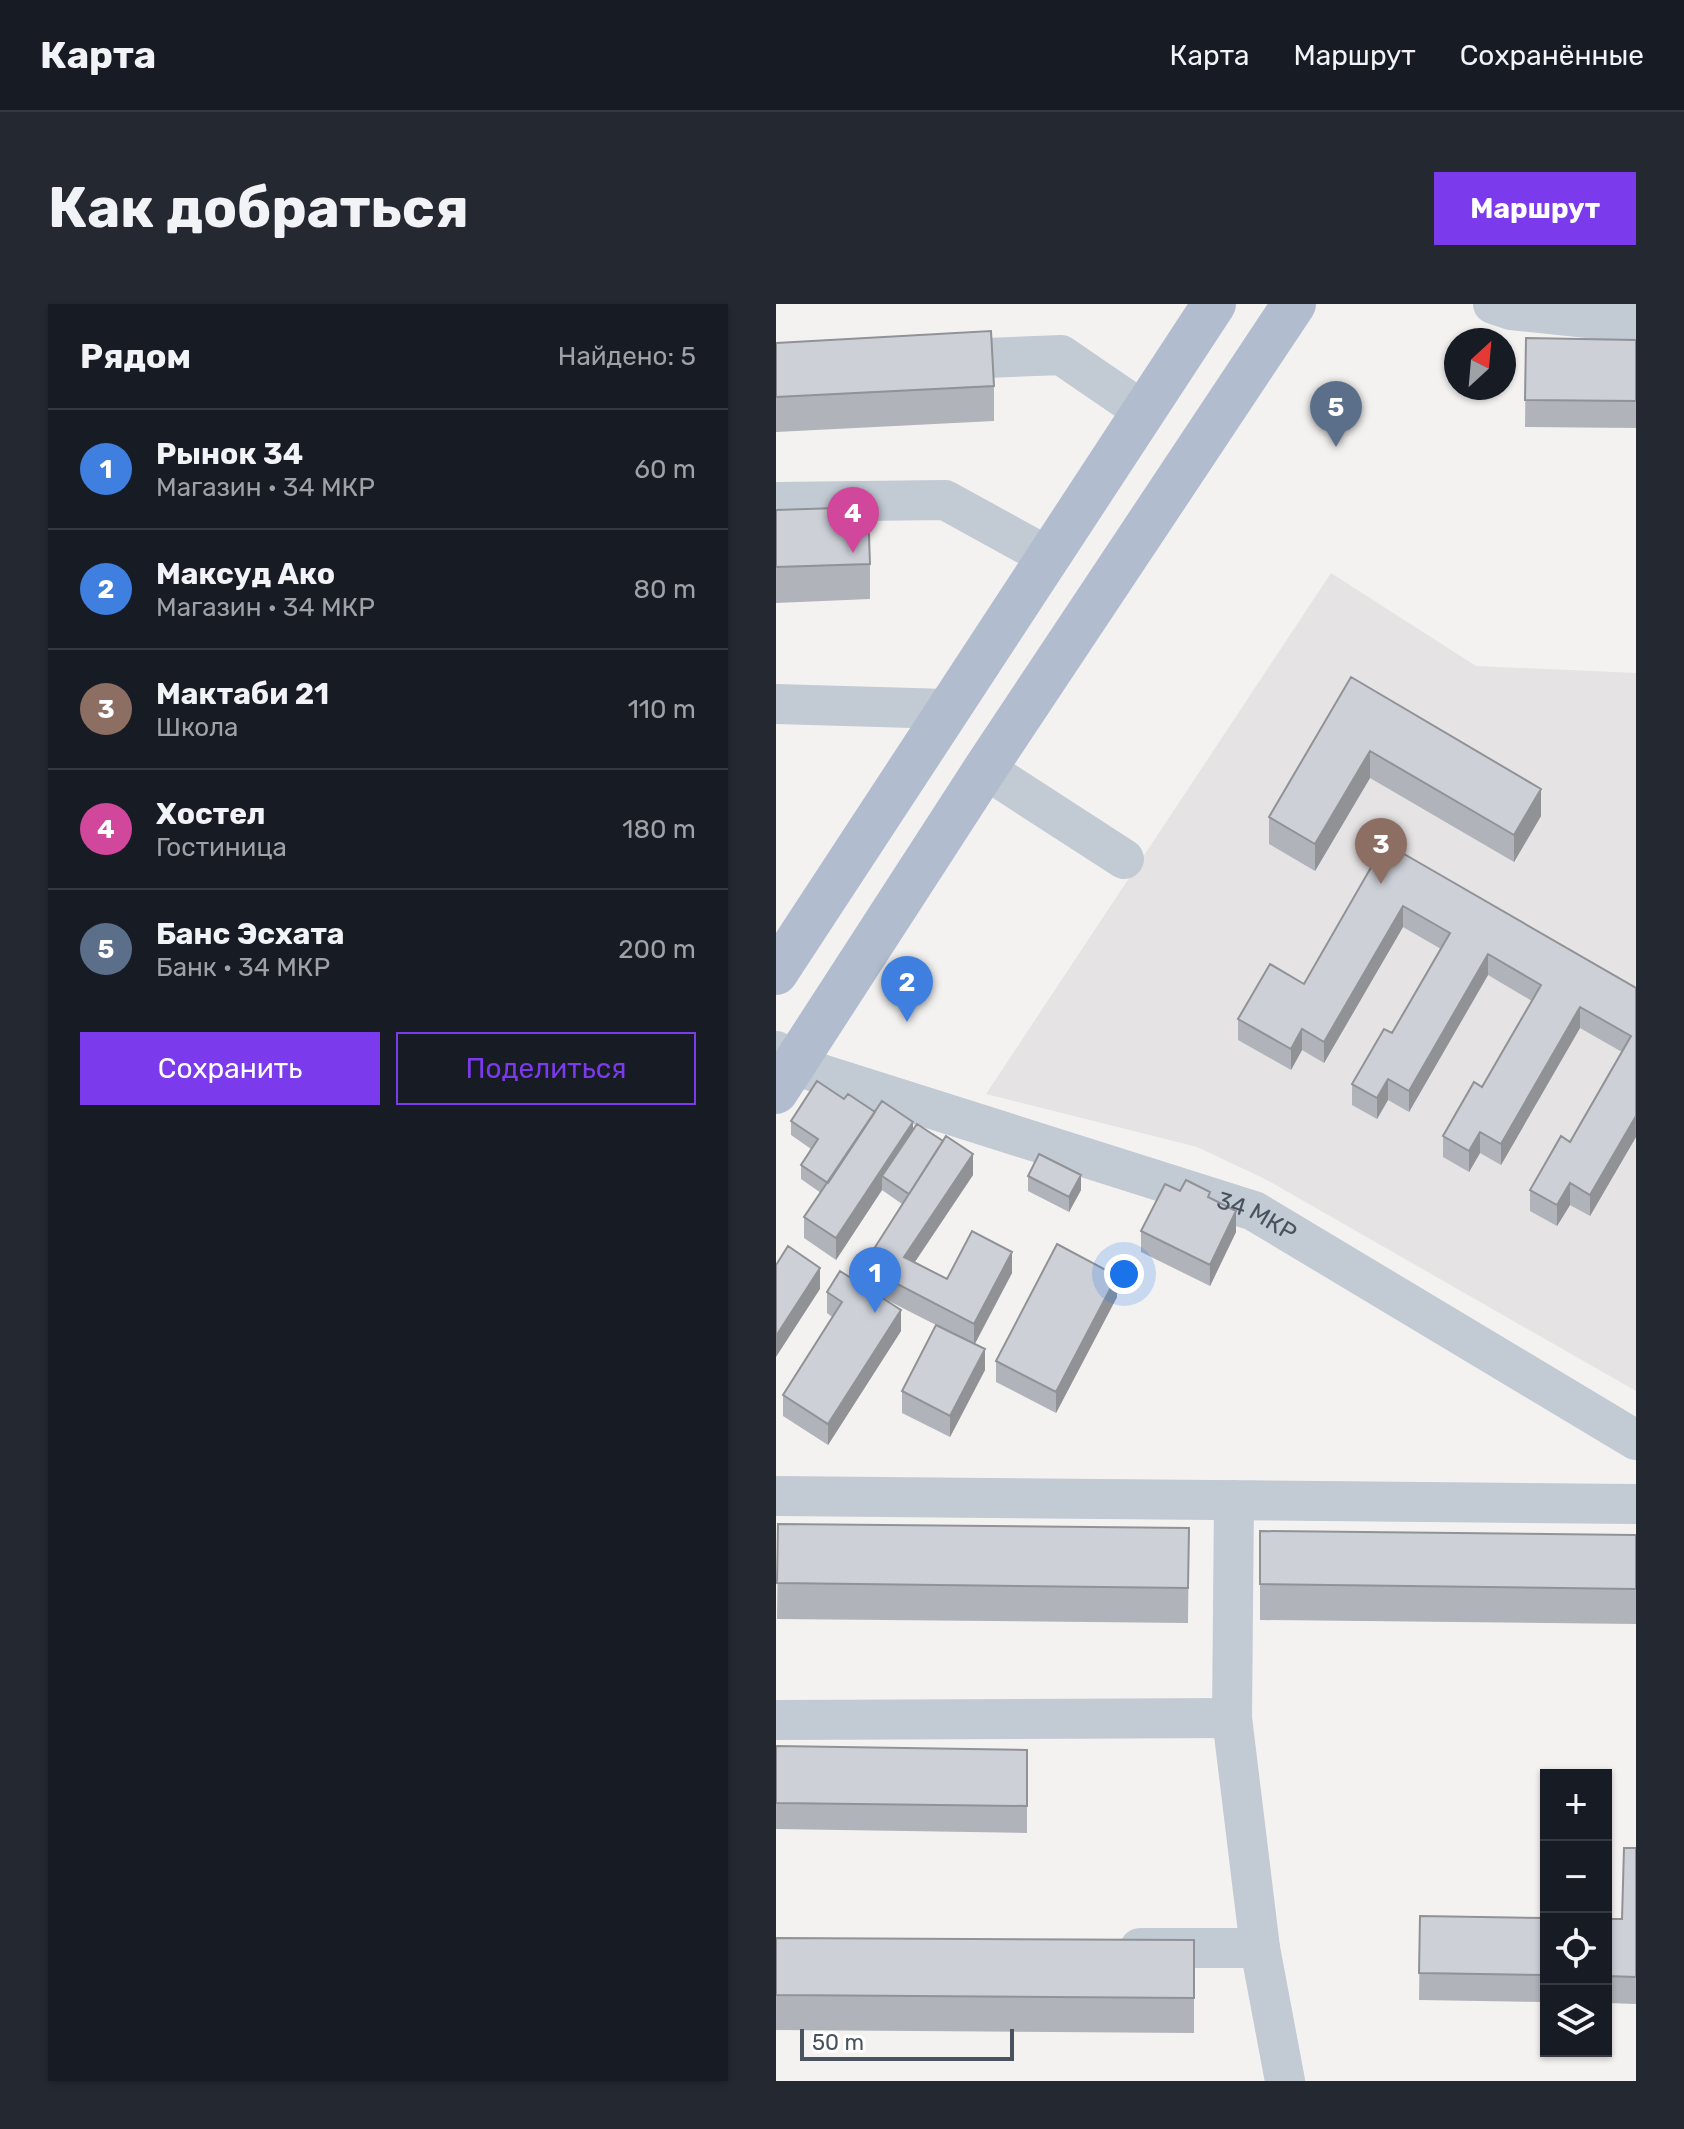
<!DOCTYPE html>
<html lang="ru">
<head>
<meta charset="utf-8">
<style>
  body { margin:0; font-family:Rubik,sans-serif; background:#242831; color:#f1f3f6 }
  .controls { position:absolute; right:24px; bottom:24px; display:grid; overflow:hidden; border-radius:0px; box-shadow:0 2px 6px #0004 }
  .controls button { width:72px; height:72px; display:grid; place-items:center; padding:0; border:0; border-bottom:2px solid #363941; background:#171b24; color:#f1f3f6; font:40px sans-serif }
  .compass { position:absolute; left:668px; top:24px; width:72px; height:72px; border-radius:50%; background:#171b24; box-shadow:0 2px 6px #0004; rotate:26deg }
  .scale { position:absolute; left:24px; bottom:20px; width:214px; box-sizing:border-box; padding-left:8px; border:4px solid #49525f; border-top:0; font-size:22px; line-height:28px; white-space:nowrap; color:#49525f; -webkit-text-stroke:6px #fff; paint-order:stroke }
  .you { position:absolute; left:348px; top:970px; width:28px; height:28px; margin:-20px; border:6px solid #fff; border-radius:50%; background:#1a73e8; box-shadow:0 0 0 12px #1a73e833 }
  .badge { display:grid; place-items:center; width:52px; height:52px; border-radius:50%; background:#7c3aed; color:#fff; font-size:26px; font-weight:700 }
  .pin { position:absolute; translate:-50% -66px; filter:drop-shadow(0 2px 4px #0008) }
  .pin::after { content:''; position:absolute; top:42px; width:28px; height:24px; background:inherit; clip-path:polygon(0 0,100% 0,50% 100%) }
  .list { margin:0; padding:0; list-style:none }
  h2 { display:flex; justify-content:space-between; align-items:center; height:104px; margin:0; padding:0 32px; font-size:34px }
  h2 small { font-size:26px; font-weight:400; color:#9ea1a6 }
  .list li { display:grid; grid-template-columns:52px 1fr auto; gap:24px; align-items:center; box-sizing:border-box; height:120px; padding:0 32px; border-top:2px solid #363941 }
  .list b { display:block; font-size:30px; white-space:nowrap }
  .list p { margin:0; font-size:26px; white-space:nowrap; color:#9ea1a6 }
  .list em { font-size:26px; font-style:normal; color:#9ea1a6 }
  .actions { display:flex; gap:16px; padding:24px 32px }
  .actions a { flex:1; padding:18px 0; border:2px solid #7c3aed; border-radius:0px; text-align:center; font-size:28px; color:#7c3aed }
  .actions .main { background:#7c3aed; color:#fff }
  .icon { flex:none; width:44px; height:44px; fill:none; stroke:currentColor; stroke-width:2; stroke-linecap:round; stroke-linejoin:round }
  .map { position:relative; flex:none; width:860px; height:1777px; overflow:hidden; border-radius:0px }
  header { display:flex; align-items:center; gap:48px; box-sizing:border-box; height:112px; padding:0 40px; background:#171b24; border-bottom:2px solid #363941 }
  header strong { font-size:38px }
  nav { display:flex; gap:44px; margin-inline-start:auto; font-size:28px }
  .intro { display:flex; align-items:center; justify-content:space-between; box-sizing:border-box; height:192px; padding:0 48px }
  h1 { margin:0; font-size:56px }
  .button { padding:20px 36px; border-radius:0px; background:#7c3aed; color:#fff; font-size:28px; font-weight:700 }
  main { display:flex; gap:48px; padding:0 48px }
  aside { flex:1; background:#171b24; border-radius:0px; box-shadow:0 2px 6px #0004 }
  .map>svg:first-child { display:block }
  .education { fill:#e5e3e3 }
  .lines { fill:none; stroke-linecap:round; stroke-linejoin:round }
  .minor { stroke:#c2cad3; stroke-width:40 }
  .major { stroke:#b1bdcf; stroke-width:44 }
  .wall { fill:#b0b3b9 }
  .shaded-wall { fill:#909296 }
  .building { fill:#cdd0d7; stroke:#909296; stroke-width:2 }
  .labels { text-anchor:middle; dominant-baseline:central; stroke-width:7; stroke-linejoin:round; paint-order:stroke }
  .street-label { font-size:24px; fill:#49525f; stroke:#fff }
</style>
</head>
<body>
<header>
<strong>Карта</strong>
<nav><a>Карта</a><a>Маршрут</a><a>Сохранённые</a></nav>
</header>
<div class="intro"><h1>Как добраться</h1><a class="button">Маршрут</a></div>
<main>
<aside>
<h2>Рядом<small>Найдено: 5</small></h2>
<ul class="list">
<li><span class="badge" style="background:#3f7fe0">1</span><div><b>Рынок 34</b><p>Магазин · 34 МКР</p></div><em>60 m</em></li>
<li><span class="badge" style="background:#3f7fe0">2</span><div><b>Максуд Ако</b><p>Магазин · 34 МКР</p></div><em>80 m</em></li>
<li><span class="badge" style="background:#8d6e63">3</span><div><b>Мактаби 21</b><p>Школа</p></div><em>110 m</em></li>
<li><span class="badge" style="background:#d1479c">4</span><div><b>Хостел</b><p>Гостиница</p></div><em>180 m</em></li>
<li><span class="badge" style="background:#5c6f8a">5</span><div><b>Банс Эсхата</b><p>Банк · 34 МКР</p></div><em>200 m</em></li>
</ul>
<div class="actions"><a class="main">Сохранить</a><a>Поделиться</a></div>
</aside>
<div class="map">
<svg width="860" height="1777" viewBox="0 0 860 1777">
  <rect width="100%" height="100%" fill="#f4f2f1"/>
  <!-- education -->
  <path class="education" d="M555 269 700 362 860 369V1087L489 875 421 843 210 790Z"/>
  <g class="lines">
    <!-- minor -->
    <g class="minor">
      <path d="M717 0 735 6 860 19"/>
      <path d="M160 56 285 51 367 107"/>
      <path d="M0 198 169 196 271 252"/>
      <path d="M0 400 171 405"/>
      <path d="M209 465 348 555"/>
      <path id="s1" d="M0 747 17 761 478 907 860 1136"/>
      <path d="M0 1192 860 1200"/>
      <path d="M458 1196 456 1414 484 1644 509 1777"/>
      <path d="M0 1416 456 1414"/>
      <path d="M364 1644H484"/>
    </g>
    <!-- major -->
    <path class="major" d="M0 669 438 0
      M0 788 209 465 518 0"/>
  </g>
  <!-- wall -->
  <path class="wall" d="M750 34 860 36V124L749 123Z
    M0 39 218 82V117L0 128Z
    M0 206 94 260V295L0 299Z
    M575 373 765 512 738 558 594 474 539 567 493 540V513Z
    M609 539 860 684V833L814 912 794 901 781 922 754 907V886L794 838 846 748 804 724 725 861 704 849 693 868 667 853V832L706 783 756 697 712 671 633 808 612 796 601 815 576 801V780L616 729 665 645 627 623 548 759 526 746 515 766 462 736V715L528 680Z
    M68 795 137 824 197 871 139 958 171 975 236 969 199 1040 209 1066 174 1133 126 1109V1087L160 1021 107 994 125 1027 52 1141 7 1112V1091L56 1013 51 1009V988L87 981V962L126 900 106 886 60 956 28 934V913L45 889 25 875V861L35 845 15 831V817Z
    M252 872 305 886 293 908 252 887Z
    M404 887 434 894 460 928 434 982 365 948V927Z
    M341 993 280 1109 220 1078V1057Z
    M2 1220 413 1224 412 1319 1 1315Z
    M484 1227 860 1231V1320L484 1316Z
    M0 1442 251 1446V1529L0 1525Z
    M860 1544V1700L830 1699V1615H846Z
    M644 1612 770 1614V1698L643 1696Z
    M0 1634 418 1636V1729L0 1726Z"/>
  <!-- shaded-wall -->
  <path class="shaded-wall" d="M594 447V474L539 567V540Z
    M765 485V512L738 558V531Z
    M627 602V623L548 759V738Z
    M712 650V671L633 808V787Z
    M804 703V724L725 861V840Z
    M526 725V746L515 766V745Z
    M612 775V796L601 815V794Z
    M860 812V833L814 912V891Z
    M137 818V839L106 872V886L60 956V934Z
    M704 828V849L693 868V847Z
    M197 850V871L128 974V953Z
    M305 871V886L293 908V893Z
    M794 879V901L781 922V901Z
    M460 907V928L434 982V961Z
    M236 948V969L198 1041V1020Z
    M44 964V985L0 1053V1032Z
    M341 972V993L280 1109V1088Z
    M125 1006V1027L52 1141V1120Z
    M209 1045V1066L174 1133V1112Z"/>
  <!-- building -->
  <path class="building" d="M215 27 218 82 0 93V39Z
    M750 34 860 36V97L749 96Z
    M92 203 94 260 0 263V206Z
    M575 373 765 485 738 531 594 447 539 540 493 513Z
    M609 539 860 684V812L814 891 794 879 781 901 754 886 785 832 794 838 855 732 804 703 725 840 704 828 693 847 667 832 698 778 706 783 765 681 712 650 633 787 612 775 601 794 576 780 608 725 616 729 674 629 627 602 548 738 526 725 515 745 462 715 494 660 528 680Z
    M41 777 68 795 72 790 99 808 52 879 25 861 42 835 15 817Z
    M106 797 137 818 60 934 28 913Z
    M141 820 167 837 133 890 106 872Z
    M170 832 197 850 128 953 171 975 196 927 236 948 198 1020 87 962Z
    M263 850 305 871 293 893 252 872Z
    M410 876 434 888 432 893 460 907 434 961 365 927 389 880 404 887Z
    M281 940 341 972 280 1088 220 1057Z
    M12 942 44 964 0 1032V961Z
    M64 967 125 1006 52 1120 7 1091 66 998 51 988Z
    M160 1021 209 1045 174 1112 126 1087Z
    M2 1220 413 1224 412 1284 1 1279Z
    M484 1227 860 1231V1285L484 1280Z
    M0 1442 251 1446V1502L0 1499Z
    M848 1544H860V1673L830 1672V1615H846Z
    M644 1612 770 1614V1671L643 1669Z
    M0 1634 418 1636V1694L0 1691Z"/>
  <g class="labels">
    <!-- street labels -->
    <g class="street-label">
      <text stroke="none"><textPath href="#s1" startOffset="510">34 МКР</textPath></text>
    </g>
  </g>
</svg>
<div class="controls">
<button>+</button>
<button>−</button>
<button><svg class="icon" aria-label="locate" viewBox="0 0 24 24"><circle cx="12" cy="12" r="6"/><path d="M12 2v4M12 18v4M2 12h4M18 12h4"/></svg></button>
<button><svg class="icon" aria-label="layers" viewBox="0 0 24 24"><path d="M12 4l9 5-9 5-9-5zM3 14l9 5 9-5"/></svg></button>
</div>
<svg class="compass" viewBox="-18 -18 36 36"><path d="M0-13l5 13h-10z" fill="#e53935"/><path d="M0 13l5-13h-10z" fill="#9ea1a6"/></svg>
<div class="scale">50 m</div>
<div class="you"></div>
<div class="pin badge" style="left:99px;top:1009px;background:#3f7fe0">1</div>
<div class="pin badge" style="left:131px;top:718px;background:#3f7fe0">2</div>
<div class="pin badge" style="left:605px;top:580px;background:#8d6e63">3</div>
<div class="pin badge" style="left:77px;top:249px;background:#d1479c">4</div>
<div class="pin badge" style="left:560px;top:143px;background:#5c6f8a">5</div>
</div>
</main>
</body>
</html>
